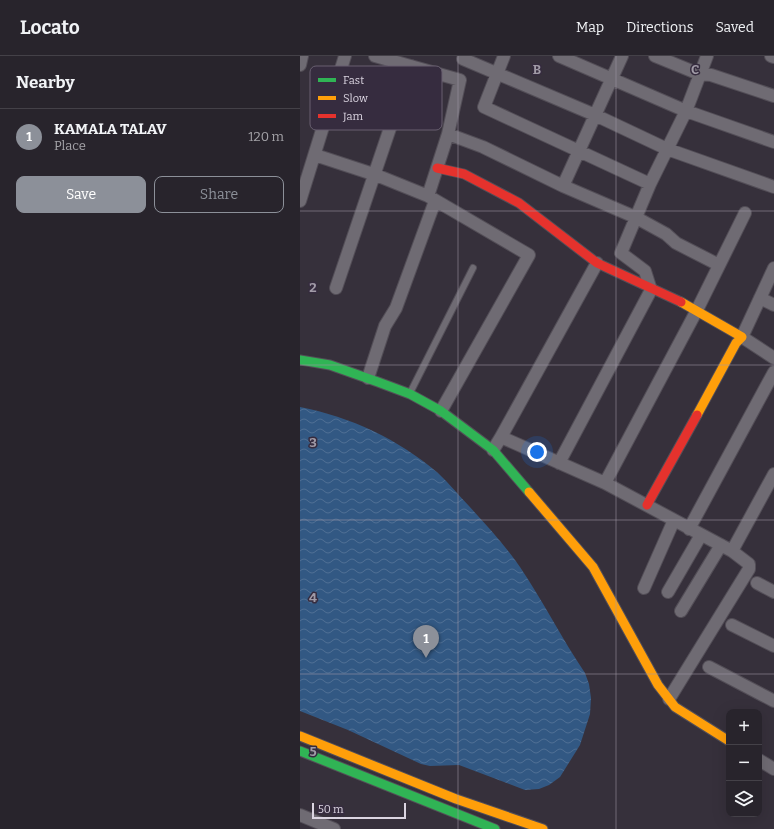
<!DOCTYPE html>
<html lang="en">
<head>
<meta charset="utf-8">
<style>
  body { margin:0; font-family:Bitter,serif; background:#302c34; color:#f1f3f6 }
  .controls { position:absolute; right:12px; bottom:12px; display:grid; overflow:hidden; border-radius:8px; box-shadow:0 4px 16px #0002 }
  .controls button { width:36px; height:36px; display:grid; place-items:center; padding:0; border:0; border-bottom:1px solid #444148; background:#28242c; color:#f1f3f6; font:20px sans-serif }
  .scale { position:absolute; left:12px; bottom:10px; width:94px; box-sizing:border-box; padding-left:4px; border:2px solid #dbd5e1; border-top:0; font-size:11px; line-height:14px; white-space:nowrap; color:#dbd5e1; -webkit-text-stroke:3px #362c3f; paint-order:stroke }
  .you { position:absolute; left:237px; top:396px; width:14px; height:14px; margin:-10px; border:3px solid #fff; border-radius:50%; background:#1a73e8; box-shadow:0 0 0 6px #1a73e833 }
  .badge { display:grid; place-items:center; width:26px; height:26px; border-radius:50%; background:#8c9099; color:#fff; font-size:13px; font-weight:700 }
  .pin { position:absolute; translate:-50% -33px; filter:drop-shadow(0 1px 2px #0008) }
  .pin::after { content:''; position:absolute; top:21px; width:14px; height:12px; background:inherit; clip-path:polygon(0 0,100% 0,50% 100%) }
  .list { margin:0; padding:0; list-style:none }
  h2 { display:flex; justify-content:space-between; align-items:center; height:52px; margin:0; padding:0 16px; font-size:17px }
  h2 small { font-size:13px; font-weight:400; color:#a5a4a9 }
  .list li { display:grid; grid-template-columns:26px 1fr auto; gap:12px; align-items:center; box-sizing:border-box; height:56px; padding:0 16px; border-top:1px solid #444148 }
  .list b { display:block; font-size:15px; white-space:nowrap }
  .list p { margin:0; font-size:13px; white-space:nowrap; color:#a5a4a9 }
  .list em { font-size:13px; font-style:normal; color:#a5a4a9 }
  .actions { display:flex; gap:8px; padding:12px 16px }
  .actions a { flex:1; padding:9px 0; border:1px solid #8c9099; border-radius:8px; text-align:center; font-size:14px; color:#8c9099 }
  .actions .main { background:#8c9099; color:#fff }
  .icon { flex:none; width:22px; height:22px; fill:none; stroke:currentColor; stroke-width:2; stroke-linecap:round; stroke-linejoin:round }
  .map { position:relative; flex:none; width:474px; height:773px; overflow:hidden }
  header { display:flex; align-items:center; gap:24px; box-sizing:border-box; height:56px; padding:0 20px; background:#28242c; border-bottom:1px solid #444148 }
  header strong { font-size:19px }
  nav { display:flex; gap:22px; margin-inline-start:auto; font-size:14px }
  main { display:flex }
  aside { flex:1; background:#28242c }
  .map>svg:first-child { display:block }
  .water { fill:url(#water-waves) }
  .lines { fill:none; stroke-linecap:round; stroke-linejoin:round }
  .lane-casing { stroke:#534e57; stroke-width:8 }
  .street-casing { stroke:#534e57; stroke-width:14 }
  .fast-casing { stroke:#534e57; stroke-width:11 }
  .slow-casing { stroke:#534e57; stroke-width:11 }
  .jam-casing { stroke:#534e57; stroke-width:11 }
  .lane { stroke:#6f6b73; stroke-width:6 }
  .street { stroke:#6f6b73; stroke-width:12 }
  .fast { stroke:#30b455; stroke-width:9 }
  .slow { stroke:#ff9f0a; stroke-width:9 }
  .jam { stroke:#e5322d; stroke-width:9 }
  .grid { fill:none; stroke:#a19ba7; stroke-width:1; stroke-opacity:0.55 }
  .key { fill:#362c3f; stroke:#685f70; stroke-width:1 }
  .key-label { font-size:11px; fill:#dbd5e1 }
  .grid-label { font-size:13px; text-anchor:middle; font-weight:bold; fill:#a19ba7; stroke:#362c3f; stroke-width:3; stroke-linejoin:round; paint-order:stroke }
</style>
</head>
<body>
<header>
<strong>Locato</strong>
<nav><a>Map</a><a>Directions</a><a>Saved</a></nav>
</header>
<main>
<aside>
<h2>Nearby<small></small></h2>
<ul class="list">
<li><span class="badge">1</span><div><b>KAMALA TALAV</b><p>Place</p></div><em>120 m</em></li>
</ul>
<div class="actions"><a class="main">Save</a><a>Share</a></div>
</aside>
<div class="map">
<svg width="474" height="773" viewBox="0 0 474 773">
  <defs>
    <pattern id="water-waves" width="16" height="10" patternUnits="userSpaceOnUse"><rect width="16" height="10" fill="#325883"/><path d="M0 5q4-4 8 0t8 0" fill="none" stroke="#4f6f94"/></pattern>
  </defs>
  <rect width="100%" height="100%" fill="#36303b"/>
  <!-- water -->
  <path class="water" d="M0 351C51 361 98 383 138 417 149 427 159 440 169 450 187 470 205 489 220 511 243 545 262 583 285 617L289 628 291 642 290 658 280 689 260 721 249 729 239 733 225 734 159 709 130 710 121 708 48 674 0 655Z"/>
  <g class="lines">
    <!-- lane casing -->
    <g class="lane-casing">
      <path id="lane" d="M110 337 173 212"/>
    </g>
    <!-- street casing -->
    <g class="street-casing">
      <path id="street" d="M204 0 184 51 350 128 386 55 407 0
        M259 0 386 55 474 86
        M355 0 399 18 411 19 474 40
        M471 0 474 1
        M163 3 295 59 367 93 474 131
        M0 9 2 0
        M148 78 183 91 263 130 335 161 366 178 376 187 419 209
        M15 99 76 119 128 140 148 78 160 24 75 0
        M263 130 322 0
        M128 140 229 199 141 355
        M0 145 45 0
        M474 212 442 281 474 302
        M36 232 111 10
        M460 242 474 249
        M68 322 85 270 96 252 135 145
        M201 381 297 207
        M193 394 201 381 305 427 432 495 449 508V513L369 643
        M259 407 351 234 345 215 321 197 350 128
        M305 427 397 254 445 157
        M389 473 474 316
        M432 495 474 418
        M457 527 474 536
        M344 532 374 464
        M368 536 401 479
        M381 555 421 489
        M432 569 474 590
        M409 611 474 645
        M459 704 474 713
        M0 759 34 773"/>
    </g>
    <!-- fast casing -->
    <g class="fast-casing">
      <path id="fast" d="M0 304 30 309 78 326 110 338 141 355 193 394 229 436
        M0 695 195 773"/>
    </g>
    <!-- slow casing -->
    <g class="slow-casing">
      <path id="slow" d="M381 246 442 281 436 287 397 359
        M229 436 293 511 358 629 375 651 429 685
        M0 680 156 743 243 773"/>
    </g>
    <!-- jam casing -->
    <g class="jam-casing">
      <path id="jam" d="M137 112 164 118 219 147 297 207 381 246
        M347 449 397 359"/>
    </g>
    <!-- lane -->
    <use href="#lane" class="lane"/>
    <!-- street -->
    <use href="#street" class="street"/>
    <!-- fast -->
    <use href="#fast" class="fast"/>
    <!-- slow -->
    <use href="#slow" class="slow"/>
    <!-- jam -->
    <use href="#jam" class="jam"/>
  </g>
  <!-- grid -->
  <path class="grid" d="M158 0V773M316 0V773M0 155H474M0 309H474M0 464H474M0 618H474"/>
  <!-- legend -->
  <rect x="10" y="10" width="132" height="64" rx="6" class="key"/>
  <rect x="18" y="22" width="18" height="4" fill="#30b455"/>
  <rect x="18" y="40" width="18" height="4" fill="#ff9f0a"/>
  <rect x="18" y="58" width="18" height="4" fill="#e5322d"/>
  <g class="key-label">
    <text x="43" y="28">Fast</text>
    <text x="43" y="46">Slow</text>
    <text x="43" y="64">Jam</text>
  </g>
  <g class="grid-label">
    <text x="237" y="18">B</text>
    <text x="395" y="18">C</text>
    <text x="13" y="236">2</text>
    <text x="13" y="391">3</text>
    <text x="13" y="546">4</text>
    <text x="13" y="700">5</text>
  </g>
</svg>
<div class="controls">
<button>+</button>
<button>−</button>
<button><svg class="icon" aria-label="layers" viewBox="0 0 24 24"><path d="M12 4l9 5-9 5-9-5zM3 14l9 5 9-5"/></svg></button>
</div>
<div class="scale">50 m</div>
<div class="you"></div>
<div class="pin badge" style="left:126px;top:602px">1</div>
</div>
</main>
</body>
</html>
